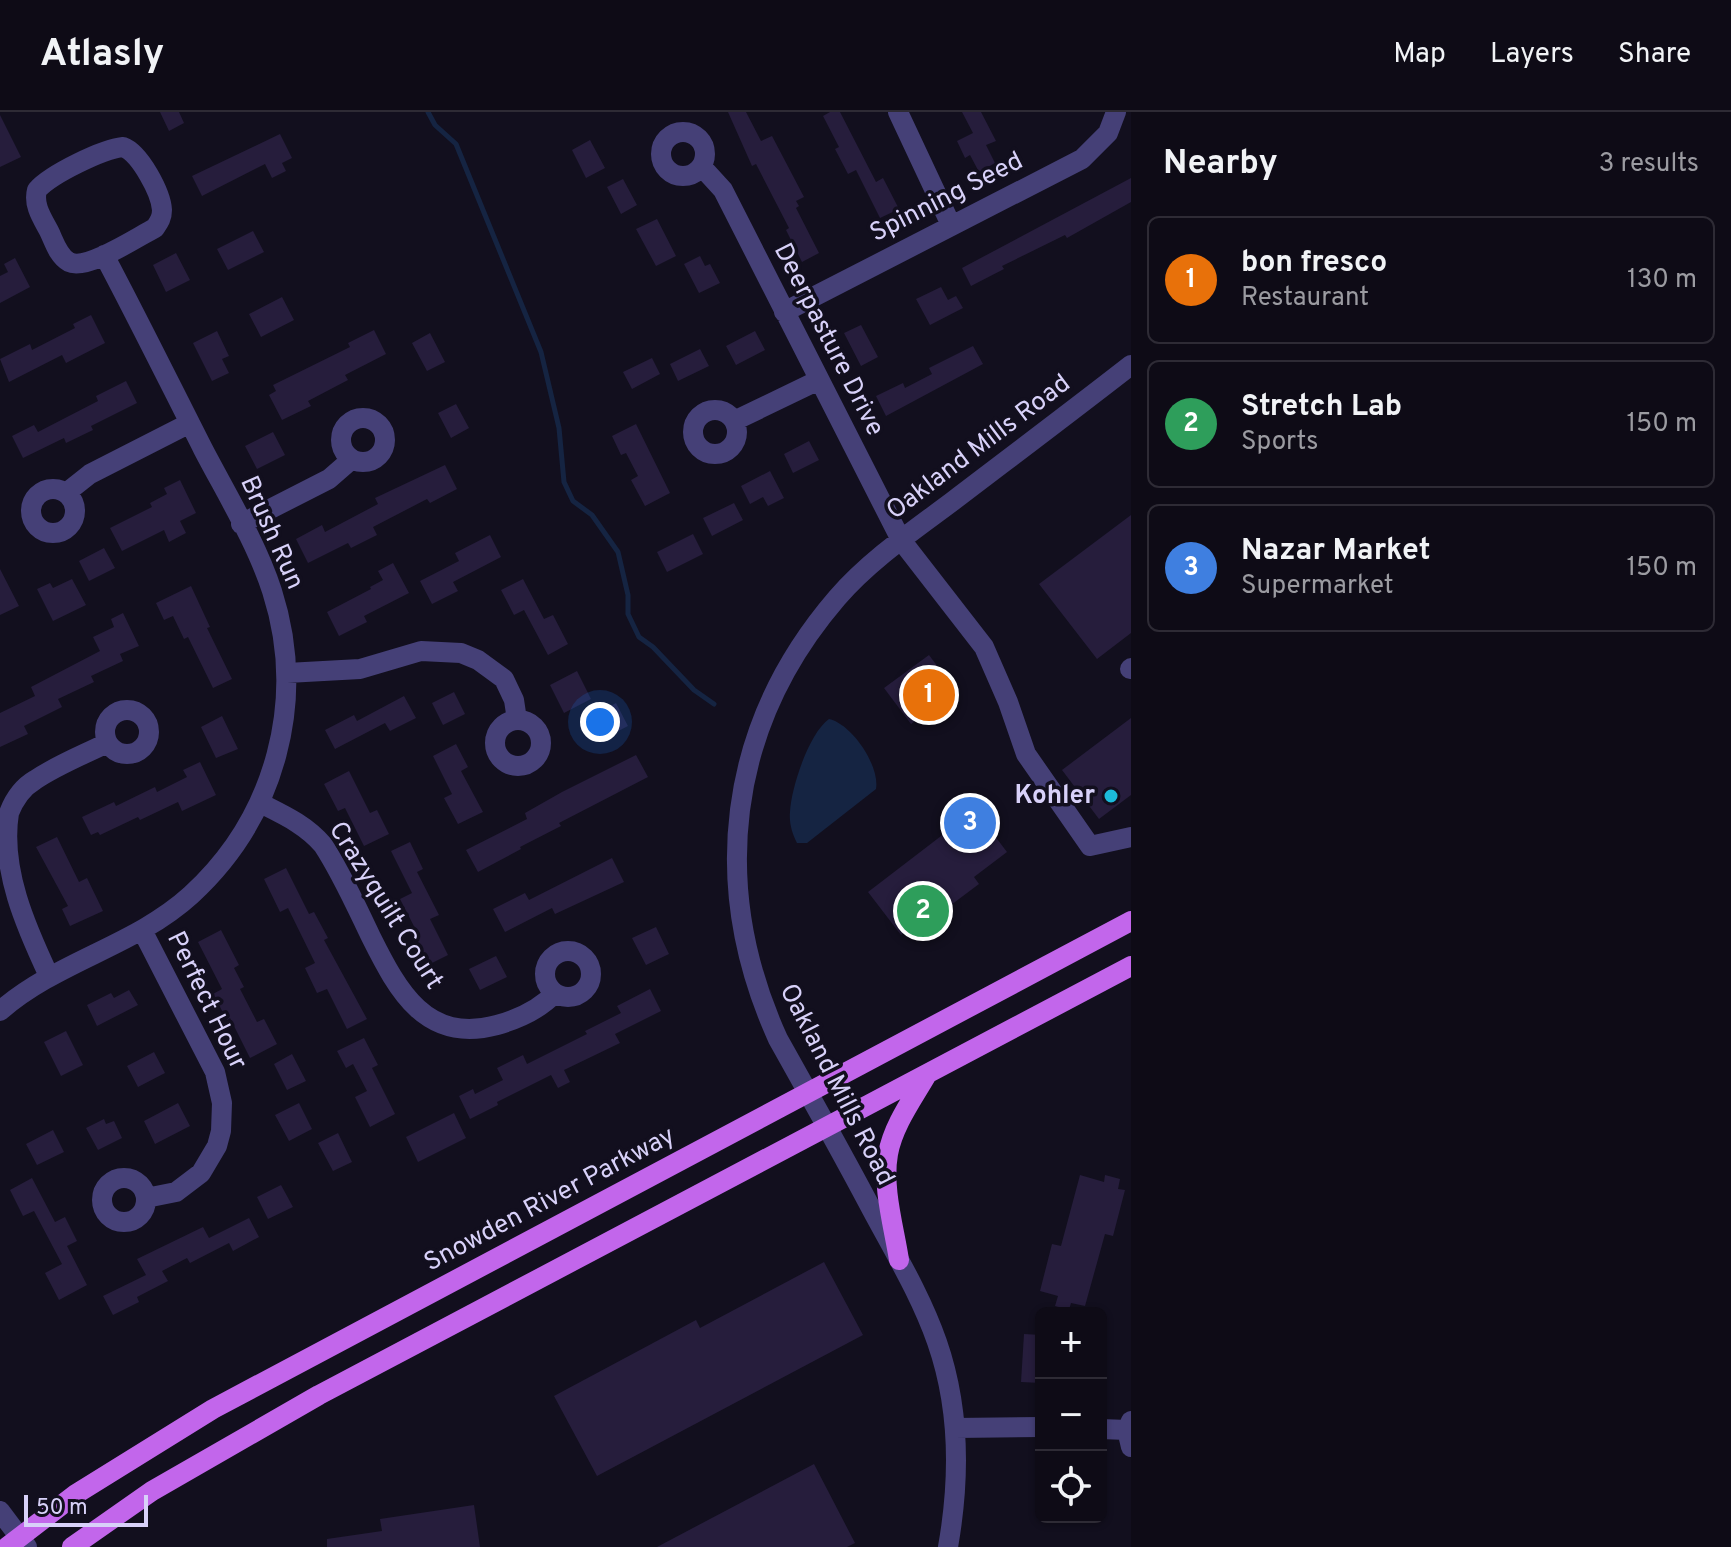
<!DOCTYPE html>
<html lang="en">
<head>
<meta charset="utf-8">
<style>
  body { margin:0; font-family:Overpass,sans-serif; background:#1c1923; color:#f1f3f6 }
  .controls { position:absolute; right:24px; bottom:24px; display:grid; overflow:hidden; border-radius:12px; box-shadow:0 2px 6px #0004 }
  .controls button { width:72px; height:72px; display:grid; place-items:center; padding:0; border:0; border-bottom:2px solid #2e2b35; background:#0e0b16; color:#f1f3f6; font:40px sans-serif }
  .scale { position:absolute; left:24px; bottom:20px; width:124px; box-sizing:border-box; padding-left:8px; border:4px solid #d8d1f9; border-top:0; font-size:22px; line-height:28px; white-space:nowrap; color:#d8d1f9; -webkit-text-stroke:6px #120f1e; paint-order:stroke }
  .you { position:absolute; left:600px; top:610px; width:28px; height:28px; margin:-20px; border:6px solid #fff; border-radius:50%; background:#1a73e8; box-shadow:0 0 0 12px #1a73e833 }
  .badge { display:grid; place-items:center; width:52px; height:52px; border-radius:50%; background:#8c9099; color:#fff; font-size:26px; font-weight:700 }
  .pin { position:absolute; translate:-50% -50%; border:4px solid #fff; box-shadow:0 2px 8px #0006 }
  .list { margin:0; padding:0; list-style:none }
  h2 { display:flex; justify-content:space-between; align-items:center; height:104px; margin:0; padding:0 32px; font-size:34px }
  h2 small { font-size:26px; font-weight:400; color:#9b9ba1 }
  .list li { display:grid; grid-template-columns:52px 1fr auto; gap:24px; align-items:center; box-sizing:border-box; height:128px; margin:0 16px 16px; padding:0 16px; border:2px solid #2e2b35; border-radius:12px }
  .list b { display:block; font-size:30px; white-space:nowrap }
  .list p { margin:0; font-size:26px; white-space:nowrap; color:#9b9ba1 }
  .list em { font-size:26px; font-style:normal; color:#9b9ba1 }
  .icon { flex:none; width:44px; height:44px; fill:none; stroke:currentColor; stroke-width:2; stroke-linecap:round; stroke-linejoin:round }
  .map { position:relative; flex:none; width:1131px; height:1435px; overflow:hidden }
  header { display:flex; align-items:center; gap:48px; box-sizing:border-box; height:112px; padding:0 40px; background:#0e0b16; border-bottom:2px solid #2e2b35 }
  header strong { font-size:38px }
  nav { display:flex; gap:44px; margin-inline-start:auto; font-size:28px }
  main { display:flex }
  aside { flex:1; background:#0e0b16 }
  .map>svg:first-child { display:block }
  .water { fill:#152442 }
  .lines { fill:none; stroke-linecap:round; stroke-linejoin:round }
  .stream { stroke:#152442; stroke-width:5 }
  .building { fill:#261d3c }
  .minor { stroke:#454077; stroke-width:20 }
  .major { stroke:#c266eb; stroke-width:20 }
  .poi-dot { fill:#1cbbda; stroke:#120f1e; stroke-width:3 }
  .labels { text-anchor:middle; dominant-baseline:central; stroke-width:7; stroke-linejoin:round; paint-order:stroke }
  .street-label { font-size:26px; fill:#d8d1f9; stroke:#120f1e }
  .poi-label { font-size:26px; font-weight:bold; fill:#d8d1f9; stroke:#120f1e; text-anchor:end }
</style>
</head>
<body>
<header>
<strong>Atlasly</strong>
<nav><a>Map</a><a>Layers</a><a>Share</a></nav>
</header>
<main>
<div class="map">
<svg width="1131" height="1435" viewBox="0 0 1131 1435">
  <rect width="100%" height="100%" fill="#120f1e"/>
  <!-- water -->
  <path class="water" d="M829 607C852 612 880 654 876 677L807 731H797C792 721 789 711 790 700 791 676 809 621 829 607Z"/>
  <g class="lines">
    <!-- stream -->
    <path class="stream" d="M428 0 435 13 456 32 541 240 559 316 564 370 573 389 592 403 618 440 628 483V502L639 525 653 535 694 578 714 592"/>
  </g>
  <!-- building -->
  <path class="building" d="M160 0H179L184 11 169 19Z
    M728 0H746L761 29 772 24 804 85 796 89 799 94 796 96 819 141 802 150 786 118 789 116 756 52 752 54Z
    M830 0H840L876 70 883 66 899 97 880 106 856 58 848 62 835 37 839 35 823 4Z
    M962 0H981L996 29 986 33 995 51 979 60 970 43 965 46 957 29 973 21Z
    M0 3 21 45 0 55Z
    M280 22 292 46 282 51 286 59 272 66 265 52 202 84 192 64Z
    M590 28 605 56 586 66 572 38Z
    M1131 66V90L1067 126 1065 123 1002 154 1004 157 971 174 962 156Z
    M623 67 637 93 621 102 607 75Z
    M657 107 676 144 656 154 636 117Z
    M253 119 264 140 228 158 217 137Z
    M176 141 190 168 166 180 153 153Z
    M700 144 705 154 710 152 720 171 699 181 684 152Z
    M15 146 30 175 0 191V164L8 160 4 152Z
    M941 175 948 188 956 184 963 196 930 213 916 187Z
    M282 185 294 208 261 225 249 202Z
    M91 203 105 231 66 251 62 243 9 270 0 247 30 232 32 238 75 216 73 212Z
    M861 213 878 245 861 254 844 221Z
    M374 218 386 242 345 263 348 268 308 289 311 294 282 308 269 283 276 279 273 273 350 235 348 231Z
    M217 219 229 244 222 247 229 261 212 269 193 231Z
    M755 219 765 238 736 253 726 234Z
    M430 221 445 250 427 259 412 231Z
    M973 234 983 252 886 304 876 284 903 271 905 276 932 262 929 256Z
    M700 237 709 254 678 269 670 252Z
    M652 246 660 262 632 277 623 260Z
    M126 269 137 291 91 314 93 318 66 331 64 326 23 346 12 324 34 313 38 320 98 289 96 284Z
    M456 292 469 316 451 326 438 301Z
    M636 312 670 381 645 394 631 368 638 364 626 341 621 343 612 324Z
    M273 320 285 343 257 357 245 334Z
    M809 329 819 348 793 361 784 342Z
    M445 353 457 377 430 391 427 387 373 415 377 423 351 436 348 431 308 451 296 427 322 413 325 420 378 392 375 386Z
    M770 359 784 386 768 394 763 385 750 392 741 374Z
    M180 368 196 401 180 409 186 421 169 430 164 418 122 439 110 416 152 395 150 391 167 382 164 376Z
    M734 391 743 408 712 424 703 406Z
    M1131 403V521L1097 547 1039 472Z
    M693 422 703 442 667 460 657 440Z
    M490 423 501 445 453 470 458 479 432 492 420 469 459 449 455 441Z
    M104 436 115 456 89 469 79 449Z
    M393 451 409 481 364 504 367 510 339 524 327 500 371 477 370 475 383 468 378 459Z
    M0 457 19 494 0 503Z
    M72 467 86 493 53 509 37 477 50 471 53 476Z
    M523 467 544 507 553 503 568 532 548 543 524 498 514 503 501 478Z
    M191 474 210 515 207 516 232 567 213 576 188 525 184 527 173 504 164 508 156 491Z
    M123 501 139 534 120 542 123 549 91 564 94 570 58 587 62 595 24 614 28 622 0 635V601L35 584 31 575 100 539 93 525 114 515 111 507Z
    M929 543 956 579 911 612 884 576Z
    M577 559 591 587 564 601 550 573Z
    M454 580 465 602 443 613 432 591Z
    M404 584 416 606 390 619 385 611 335 637 325 618 354 603 357 609Z
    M616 591 628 614 603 627 591 604Z
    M222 604 238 637 216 646 201 615Z
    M1131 606V683L1099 707 1062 658Z
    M456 632 468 655 461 659 483 700 458 712 444 686 452 682 433 644Z
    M636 643 648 665 559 711 561 714 520 735 521 737 478 760 466 738 527 707 525 701 562 680Z
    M200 650 216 683 182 699 178 690 140 708 138 705 100 723 98 720 91 723 82 705 114 690 116 694 155 675 157 680 187 665 183 658Z
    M349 659 370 701 377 698 389 722 364 734 345 696 338 699 324 672Z
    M975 698 1007 740 974 765 979 772 939 802 935 797 901 823 868 780Z
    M57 725 79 770 87 766 103 799 70 814 62 797 68 794 36 735Z
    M410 730 423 757 417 760 439 803 430 807 448 843 426 854 413 829 420 826 400 787 412 781 391 739Z
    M612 746 624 770 555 802 552 796 505 820 493 797 525 781 529 788Z
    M286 756 309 802 314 800 328 826 324 828 367 907 347 917 327 877 317 881 305 856 315 851 288 796 280 800 264 767Z
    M656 815 669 842 646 853 632 826Z
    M221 818 239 853 234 856 244 875 240 877 257 910 264 907 277 932 250 946 230 906 227 908 213 882 222 877 198 830Z
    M496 844 507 865 480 878 469 857Z
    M650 877 661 899 615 922 620 931 564 958 570 970 558 976 551 963 497 990 498 993 470 1007 459 984 473 977 475 982 503 968 497 956 523 943 527 952 587 922 585 919 621 901 617 894Z
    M129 878 138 893 97 914 87 893 111 881 114 886Z
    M66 919 83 953 61 964 44 930Z
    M364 926 378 953 372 956 395 1002 370 1015 355 985 367 979 353 952 346 956 337 939Z
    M154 940 165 961 138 975 127 954Z
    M292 942 306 969 287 978 274 952Z
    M178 991 190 1014 155 1032 144 1009Z
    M299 991 312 1017 289 1029 275 1003Z
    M454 1001 466 1026 418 1050 406 1025Z
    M104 1007 106 1012 114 1009 122 1026 98 1038 86 1016Z
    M53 1018 64 1040 37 1053 26 1032Z
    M338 1021 352 1050 333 1059 318 1031Z
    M1080 1063 1104 1070 1105 1063 1120 1067 1118 1077 1125 1078 1113 1124 1105 1122 1085 1194 1071 1191 1069 1198 1055 1194 1058 1184 1040 1179 1052 1132 1061 1134Z
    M32 1066 55 1110 65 1105 77 1129 67 1134 87 1173 59 1188 45 1161 62 1152 34 1099 23 1104 10 1078Z
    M281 1073 293 1095 268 1107 257 1085Z
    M249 1106 259 1125 233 1139 229 1131 190 1151 187 1146 162 1159 168 1169 137 1185 139 1190 113 1203 103 1184 146 1163 137 1147 203 1115 209 1126Z
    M824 1150 863 1223 597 1364 554 1284 696 1208 700 1216Z
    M1024 1222 1041 1223V1271L1021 1270Z
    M814 1352 855 1431 847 1435H657Z
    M474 1393 480 1435H327V1427L382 1419 380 1407Z"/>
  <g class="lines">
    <!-- minor -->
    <path class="minor" d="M898 0 951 113
      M661 42a22 22 0 1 1 44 0a22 22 0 1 1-44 0Z
      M123 35C140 41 161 81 162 98 162 106 159 110 155 116 137 125 87 159 69 150 58 144 54 129 49 119 42 106 33 93 37 78 51 62 103 37 123 35Z
      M702 55 723 78 901 428 984 535 1008 590 1026 642 1090 734 1131 725
      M784 200 1082 47 1108 21 1116 0
      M693 320a22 22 0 1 1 44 0a22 22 0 1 1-44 0Z
      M341 328a22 22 0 1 1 44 0a22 22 0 1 1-44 0Z
      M734 309 819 268
      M31 399a22 22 0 1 1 44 0a22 22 0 1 1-44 0Z
      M66 381 90 362 190 311
      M241 412 329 367 352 347
      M1130 557 1131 556
      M287 561 360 557 421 539 461 541 478 548 504 567 514 588 517 608
      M105 620a22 22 0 1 1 44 0a22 22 0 1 1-44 0Z
      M495 631a23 23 0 1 1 46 0a23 23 0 1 1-46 0Z
      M260 691C284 703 306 713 323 733 342 762 356 794 371 825 398 879 426 932 497 913 518 907 541 896 555 881
      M142 818 215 960 222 991 221 1019 217 1034 201 1061 176 1080 146 1086
      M545 862a23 23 0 1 1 46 0a23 23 0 1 1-46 0Z
      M49 864C26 815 0 757 9 701 14 688 23 675 35 668 57 653 83 643 107 631
      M0 899C57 849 135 834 191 783 276 705 307 588 272 479 256 430 227 383 203 337 170 272 138 207 104 143
      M102 1088a22 22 0 1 1 44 0a22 22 0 1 1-44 0Z
      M1131 1309 1127 1318 1131 1335
      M955 1316 1041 1315
      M1101 1317 1127 1318
      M0 1399 27 1435
      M948 1435C960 1367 960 1296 937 1230 921 1184 895 1141 872 1098 842 1041 810 984 778 927 709 775 726 615 837 486 870 448 913 419 953 389 1012 344 1072 299 1131 253"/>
    <!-- major -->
    <path class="major" d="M899 1148C894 1115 882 1076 888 1042 893 1014 912 988 926 964
      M7 1435 76 1382 213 1297 1131 809
      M72 1435 152 1379 319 1283 1131 854"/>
  </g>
  <!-- markers -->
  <circle class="poi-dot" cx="1111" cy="684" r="8"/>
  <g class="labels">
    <!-- street labels -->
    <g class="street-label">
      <text transform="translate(947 86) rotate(-27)">Spinning Seed</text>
      <text transform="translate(828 228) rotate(63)">Deerpasture Drive</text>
      <text transform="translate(979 336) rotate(-37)">Oakland Mills Road</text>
      <text transform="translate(271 421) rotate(66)">Brush Run</text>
      <text transform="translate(385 794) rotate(58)">Crazyquilt Court</text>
      <text transform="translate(206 889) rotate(64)">Perfect Hour</text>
      <text transform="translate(836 973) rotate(63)">Oakland Mills Road</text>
      <text transform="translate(550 1088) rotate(-28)">Snowden River Parkway</text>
    </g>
    <!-- poi labels -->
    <g class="poi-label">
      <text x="1095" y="684">Kohler</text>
    </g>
  </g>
</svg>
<div class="controls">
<button>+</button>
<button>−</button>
<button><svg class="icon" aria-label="locate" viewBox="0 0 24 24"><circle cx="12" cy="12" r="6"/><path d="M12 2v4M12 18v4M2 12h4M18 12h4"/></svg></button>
</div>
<div class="scale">50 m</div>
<div class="you"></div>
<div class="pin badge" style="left:929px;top:583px;background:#e8710a">1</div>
<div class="pin badge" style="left:923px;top:799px;background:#2e9e5b">2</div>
<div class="pin badge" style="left:970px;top:711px;background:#3f7fe0">3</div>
</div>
<aside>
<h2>Nearby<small>3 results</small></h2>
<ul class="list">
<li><span class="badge" style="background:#e8710a">1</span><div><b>bon fresco</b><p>Restaurant</p></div><em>130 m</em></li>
<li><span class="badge" style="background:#2e9e5b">2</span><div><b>Stretch Lab</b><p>Sports</p></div><em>150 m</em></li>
<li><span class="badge" style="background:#3f7fe0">3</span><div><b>Nazar Market</b><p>Supermarket</p></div><em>150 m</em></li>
</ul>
</aside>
</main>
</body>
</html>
